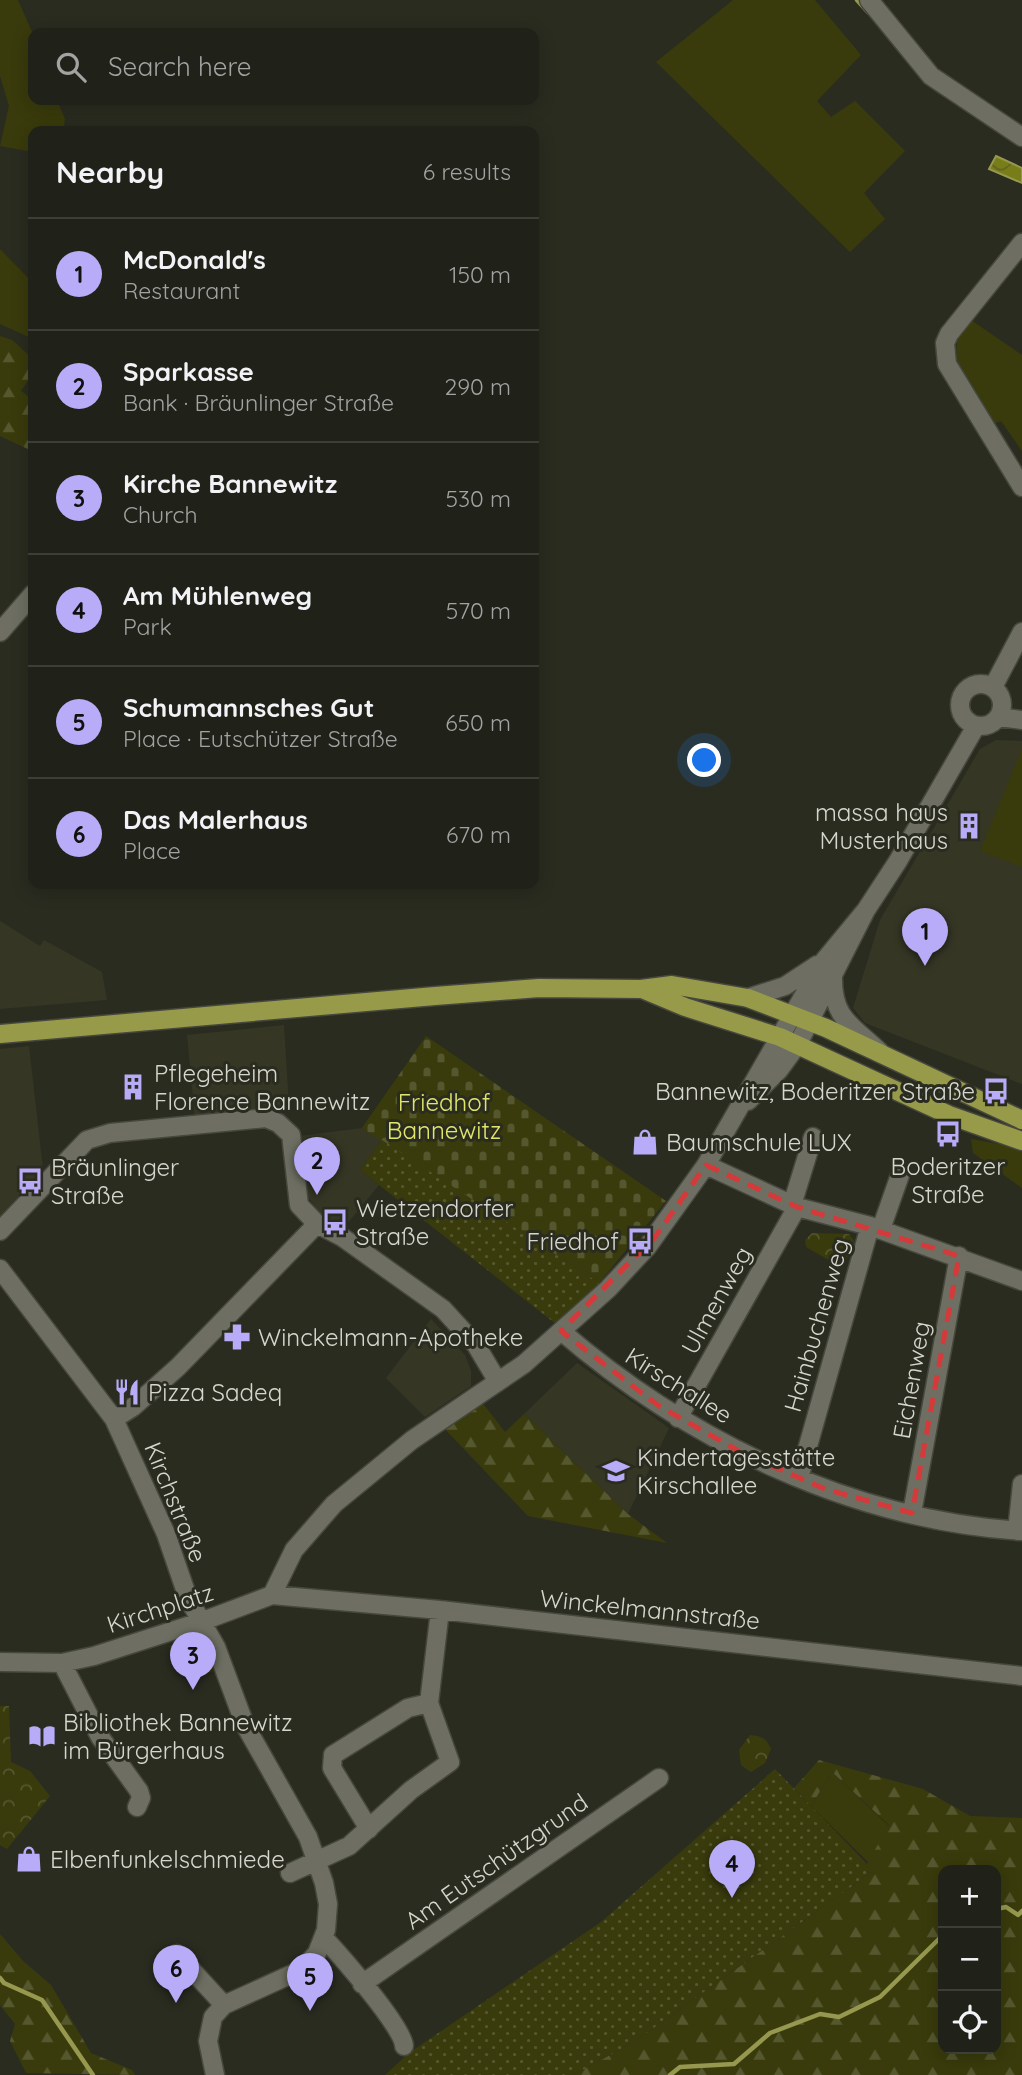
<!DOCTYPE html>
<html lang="en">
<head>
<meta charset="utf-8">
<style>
  body { margin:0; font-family:Quicksand,sans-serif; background:#282921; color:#f1f3f6 }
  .controls { position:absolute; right:21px; bottom:21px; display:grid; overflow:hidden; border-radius:14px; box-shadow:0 4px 18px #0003 }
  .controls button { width:63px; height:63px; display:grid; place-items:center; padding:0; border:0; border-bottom:2px solid #3d3e37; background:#202118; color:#f1f3f6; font:35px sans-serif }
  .you { position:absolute; left:705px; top:761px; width:24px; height:24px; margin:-18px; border:5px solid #fff; border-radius:50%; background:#1a73e8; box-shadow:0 0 0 10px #1a73e833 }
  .badge { display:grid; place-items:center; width:46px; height:46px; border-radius:50%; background:#b8abf7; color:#111; font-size:23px; font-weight:700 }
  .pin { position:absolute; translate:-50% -58px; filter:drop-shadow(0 2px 4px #0008) }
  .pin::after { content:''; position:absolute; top:37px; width:24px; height:21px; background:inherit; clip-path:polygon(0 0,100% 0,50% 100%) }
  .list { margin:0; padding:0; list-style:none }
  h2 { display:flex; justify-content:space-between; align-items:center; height:91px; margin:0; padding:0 28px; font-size:30px }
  h2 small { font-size:23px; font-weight:400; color:#a2a3a2 }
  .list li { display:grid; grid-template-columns:46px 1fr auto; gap:21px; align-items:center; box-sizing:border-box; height:112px; padding:0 28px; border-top:2px solid #3d3e37 }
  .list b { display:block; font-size:26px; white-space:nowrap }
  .list p { margin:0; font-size:23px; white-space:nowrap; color:#a2a3a2 }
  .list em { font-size:23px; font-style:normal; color:#a2a3a2 }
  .icon { flex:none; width:38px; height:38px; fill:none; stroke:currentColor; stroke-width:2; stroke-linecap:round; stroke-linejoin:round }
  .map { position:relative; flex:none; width:1022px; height:2075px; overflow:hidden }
  .search { position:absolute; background:#202118; box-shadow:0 4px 18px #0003; left:28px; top:28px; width:511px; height:77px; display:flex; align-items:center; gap:18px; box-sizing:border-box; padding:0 24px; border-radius:14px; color:#a2a3a2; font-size:26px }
  .panel { position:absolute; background:#202118; box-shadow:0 4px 18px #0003; left:28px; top:126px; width:511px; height:763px; border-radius:14px }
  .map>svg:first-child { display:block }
  .built { fill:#353624 }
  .grass { fill:#393b0c }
  .forest { fill:url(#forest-firs); fill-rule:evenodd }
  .cemetery { fill:url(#cemetery-stones) }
  .park { fill:url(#park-crowns) }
  .garden { fill:url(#garden-dots) }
  .water { fill:url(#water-waves); stroke:#95984e; stroke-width:2 }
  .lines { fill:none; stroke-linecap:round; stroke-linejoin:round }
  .stream { stroke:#95984e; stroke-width:4.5 }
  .minor-casing { stroke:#46473d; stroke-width:21 }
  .major-casing { stroke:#46473d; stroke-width:21 }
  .minor { stroke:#6e6f62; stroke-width:18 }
  .major { stroke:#969a49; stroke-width:18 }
  .marked { fill:none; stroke:#d63939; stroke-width:5; stroke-dasharray:14 9; stroke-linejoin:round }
  .labels { text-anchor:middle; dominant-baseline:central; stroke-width:6; stroke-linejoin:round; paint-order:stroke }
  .poi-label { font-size:24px; fill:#d5d6ce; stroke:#2b2c20; text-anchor:start }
  .park-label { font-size:24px; fill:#e0e66a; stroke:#2b2c20 }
  .street-label { font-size:24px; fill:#d5d6ce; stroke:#2b2c20 }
</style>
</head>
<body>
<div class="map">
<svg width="1022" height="2075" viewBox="0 0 1022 2075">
  <defs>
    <pattern id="forest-firs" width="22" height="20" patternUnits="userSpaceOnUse" patternTransform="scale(1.75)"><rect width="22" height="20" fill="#393b0c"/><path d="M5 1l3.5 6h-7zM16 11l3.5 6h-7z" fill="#55572e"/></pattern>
    <pattern id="cemetery-stones" width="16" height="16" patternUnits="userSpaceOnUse" patternTransform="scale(1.75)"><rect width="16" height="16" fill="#393b0c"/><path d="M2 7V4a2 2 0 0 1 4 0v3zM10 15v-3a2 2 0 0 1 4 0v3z" fill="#55572e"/></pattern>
    <pattern id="park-crowns" width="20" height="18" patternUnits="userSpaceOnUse" patternTransform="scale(1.75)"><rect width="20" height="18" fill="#393b0c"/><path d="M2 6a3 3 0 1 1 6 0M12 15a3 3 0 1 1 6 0" fill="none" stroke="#55572e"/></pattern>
    <pattern id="garden-dots" width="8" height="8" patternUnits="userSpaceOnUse" patternTransform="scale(1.75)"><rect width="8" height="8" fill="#393b0c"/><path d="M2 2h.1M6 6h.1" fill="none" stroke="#55572e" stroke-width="1.8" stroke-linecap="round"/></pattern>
    <pattern id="water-waves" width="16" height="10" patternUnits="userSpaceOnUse" patternTransform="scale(1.75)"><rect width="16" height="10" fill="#797d17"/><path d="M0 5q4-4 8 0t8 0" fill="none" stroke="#626527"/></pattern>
  </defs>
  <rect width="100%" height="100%" fill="#2b2c20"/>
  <!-- built -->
  <path class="built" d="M996 740 1022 741V1084L865 1023 853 1008 880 920 980 749Z
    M0 921 40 946 44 940 102 972 107 1000 0 1009Z
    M284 1025 289 1106 274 1112 195 1119 187 1035Z
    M29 1046 43 1169 0 1216V1049Z
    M362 1128 382 1140 360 1170 379 1185 342 1230 321 1215 306 1194 299 1136Z
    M431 1319 465 1355 471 1371V1386L425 1417 386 1378Z
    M577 1363 669 1428 628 1514 524 1414Z"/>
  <!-- grass -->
  <path class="grass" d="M0 0H18L33 34V100H57L65 119 63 131H33V152L0 146 9 106 0 76Z
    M733 0H815L861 55 817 101 831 117 855 101 905 151 864 193 885 219 850 252 656 62Z
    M0 249 33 283V339L0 324Z
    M971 320 1022 355V451L1001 421 995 423 956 359 957 340Z
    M1022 749V867L980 851Z
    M971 1139 1011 1146 1022 1152V1188L973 1153Z
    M832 1772 889 1826 869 1863 811 1806Z"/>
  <!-- forest -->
  <path class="forest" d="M0 336 12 340 33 359V373L21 391 33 400V446L30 450 0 436Z
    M481 1401 505 1432 524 1414 628 1514 667 1543 528 1516 442 1426Z
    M819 1760 923 1789 970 1816 1022 1818V2075H573L634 2042 869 1874 867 1864 889 1825 832 1772 811 1806 794 1788ZM943 1870H996V2049H943Z
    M0 1934 23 1961 51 1985 91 2053 132 2070 135 2075 26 2073 10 2041 15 2024 0 2005Z"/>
  <!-- cemetery -->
  <path class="cemetery" d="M426 1036 666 1201 599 1283 362 1128Z"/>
  <!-- park -->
  <path class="park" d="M812 1233 849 1234 854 1241V1251L843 1261 827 1259 806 1247 805 1240Z
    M192 1640 203 1644 217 1670 197 1677 192 1665 178 1670 169 1646Z
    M0 1706H9L11 1762 30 1771 50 1796 7 1849 0 1845Z
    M750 1735C761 1736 766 1738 771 1749L765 1763 751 1772 741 1765 739 1750Z"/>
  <!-- garden -->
  <path class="garden" d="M382 1140 599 1283 556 1324 360 1170Z
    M775 1769 867 1864 869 1874 634 2042 573 2075H385L409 2053 601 1922Z"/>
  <!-- water -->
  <path class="water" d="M996 156 1022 168V183L989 169Z"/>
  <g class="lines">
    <!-- stream -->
    <path class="stream" d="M857 0 868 12
      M996 1909 1006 1907 1018 1915 1022 1911
      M0 1978 4 1983 42 2000 93 2075
      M670 2075 680 2067 734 2064 770 2033 820 2014 839 2017 880 1997 943 1935"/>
    <!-- minor casing -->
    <g class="minor-casing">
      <path id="minor" d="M869 0 931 76 1022 137
        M1022 243 949 334 945 343 947 364 1022 487
        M0 632 33 594
        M960 705a21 21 0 1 1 42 0a21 21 0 1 1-42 0Z
        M993 687 1022 632
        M999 717 1022 720
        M833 976C832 1019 852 1025 880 1052
        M748 998 785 986 817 965
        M748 1101 779 1070 798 1044 866 910 898 861 976 726
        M706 1165 797 1207 870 1226 1022 1281
        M792 1205 813 1137
        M881 1229 900 1175
        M0 1231 87 1140 110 1133 266 1118 278 1123 291 1135 299 1205 317 1224 342 1237 443 1309 476 1345 498 1382
        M0 1269 114 1419 166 1534 188 1598 216 1647 245 1725 308 1837 324 1883 328 1904 326 1930 317 1953 303 1969 224 2005 213 2017 208 2041 215 2075
        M561 1331C689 1441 851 1520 1022 1531
        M678 1418 797 1207
        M114 1419 133 1407 178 1367 317 1224
        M799 1478 870 1226
        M912 1513 959 1256
        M1017 1531 1022 1484
        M272 1595 294 1550 334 1504 412 1440 524 1364 608 1289 648 1246 706 1165 823 962 866 910
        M0 1662 62 1663 94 1656 203 1621 272 1595 440 1610 1022 1676
        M62 1663 100 1737 139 1791 141 1798 137 1807
        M369 1829 332 1768 333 1755 408 1708 429 1703
        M290 1873 349 1846 411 1790 450 1762 429 1703 440 1610
        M324 1938C340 1955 404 2028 404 2046
        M177 1954 224 2005
        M362 1984 659 1778"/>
    </g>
    <!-- major casing -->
    <g class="major-casing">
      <path id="major" d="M642 989 685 1007 780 1037 949 1115 1022 1141
        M0 1034 435 996 539 988 641 989 672 985 748 998 826 1028 1022 1120"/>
    </g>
    <!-- minor -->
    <use href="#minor" class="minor"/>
    <!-- major -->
    <use href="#major" class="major"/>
  </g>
  <!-- marked area -->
  <path class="marked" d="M706 1165 797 1207 959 1256 912 1513 825 1489 744 1454 659 1406 561 1331 655 1237Z"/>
  <!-- icons -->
  <defs>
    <g id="building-bare" transform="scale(2.1)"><path d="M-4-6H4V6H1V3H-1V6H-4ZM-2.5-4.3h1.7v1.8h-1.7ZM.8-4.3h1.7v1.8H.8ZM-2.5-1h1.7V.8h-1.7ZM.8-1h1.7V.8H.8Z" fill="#b8abf7" stroke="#2b2c20" stroke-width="2.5" paint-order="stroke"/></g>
    <g id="bus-bare" transform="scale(2.1)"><path d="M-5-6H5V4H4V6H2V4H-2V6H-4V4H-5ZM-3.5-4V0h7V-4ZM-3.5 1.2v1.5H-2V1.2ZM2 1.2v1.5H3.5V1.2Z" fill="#b8abf7" stroke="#2b2c20" stroke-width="2.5" paint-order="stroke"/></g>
    <g id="shop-bare" transform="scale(2.1)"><path d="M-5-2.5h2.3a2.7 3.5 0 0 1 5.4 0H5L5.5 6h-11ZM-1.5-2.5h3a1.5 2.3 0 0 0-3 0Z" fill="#b8abf7" stroke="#2b2c20" stroke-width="2.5" paint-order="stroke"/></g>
    <g id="pharmacy-bare" transform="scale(2.1)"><path d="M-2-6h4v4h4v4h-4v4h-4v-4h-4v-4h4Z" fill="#b8abf7" stroke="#2b2c20" stroke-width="2.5" paint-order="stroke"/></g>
    <g id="restaurant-bare" transform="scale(2.1)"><path d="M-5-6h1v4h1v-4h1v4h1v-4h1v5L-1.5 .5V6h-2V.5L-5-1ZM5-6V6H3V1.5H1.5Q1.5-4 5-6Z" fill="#b8abf7" stroke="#2b2c20" stroke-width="2.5" paint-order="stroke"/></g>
    <g id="school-bare" transform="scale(2.1)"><path d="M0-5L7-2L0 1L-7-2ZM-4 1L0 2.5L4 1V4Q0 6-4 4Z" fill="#b8abf7" stroke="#2b2c20" stroke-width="2.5" paint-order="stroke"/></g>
    <g id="library-bare" transform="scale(2.1)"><path d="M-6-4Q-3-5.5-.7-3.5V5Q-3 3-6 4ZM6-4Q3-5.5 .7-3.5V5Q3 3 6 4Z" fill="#b8abf7" stroke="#2b2c20" stroke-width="2.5" paint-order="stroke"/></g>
  </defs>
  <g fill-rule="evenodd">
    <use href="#building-bare" x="969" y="826"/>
    <use href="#building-bare" x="133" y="1087"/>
    <use href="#bus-bare" x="996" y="1091"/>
    <use href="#bus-bare" x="948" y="1134"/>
    <use href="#shop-bare" x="645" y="1142"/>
    <use href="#bus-bare" x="30" y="1181"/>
    <use href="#bus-bare" x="335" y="1222"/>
    <use href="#bus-bare" x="640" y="1241"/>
    <use href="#pharmacy-bare" x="237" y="1337"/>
    <use href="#restaurant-bare" x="127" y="1392"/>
    <use href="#school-bare" x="616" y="1471"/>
    <use href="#library-bare" x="42" y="1736"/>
    <use href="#shop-bare" x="29" y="1859"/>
  </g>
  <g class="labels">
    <!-- poi labels -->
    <g class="poi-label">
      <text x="948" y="812" text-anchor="end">massa haus<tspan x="948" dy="28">Musterhaus</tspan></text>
      <text x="154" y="1073">Pflegeheim<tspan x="154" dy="28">Florence Bannewitz</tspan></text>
      <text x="975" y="1091" text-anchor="end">Bannewitz, Boderitzer Straße</text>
      <text x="666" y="1142">Baumschule LUX</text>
      <text x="948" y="1166" text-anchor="middle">Boderitzer<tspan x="948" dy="28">Straße</tspan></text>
      <text x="51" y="1167">Bräunlinger<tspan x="51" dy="28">Straße</tspan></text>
      <text x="356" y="1208">Wietzendorfer<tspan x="356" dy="28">Straße</tspan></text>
      <text x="619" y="1241" text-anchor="end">Friedhof</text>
      <text x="258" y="1337">Winckelmann-Apotheke</text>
      <text x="148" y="1392">Pizza Sadeq</text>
      <text x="637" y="1457">Kindertagesstätte<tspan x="637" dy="28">Kirschallee</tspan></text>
      <text x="63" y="1722">Bibliothek Bannewitz<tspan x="63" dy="28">im Bürgerhaus</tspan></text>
      <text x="50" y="1859">Elbenfunkelschmiede</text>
    </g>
    <!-- park labels -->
    <g class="park-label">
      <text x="444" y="1102">Friedhof<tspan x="444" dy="28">Bannewitz</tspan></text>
    </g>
    <!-- street labels -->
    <g class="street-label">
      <text transform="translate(716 1300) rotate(-61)">Ulmenweg</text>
      <text transform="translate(816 1325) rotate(-74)">Hainbuchenweg</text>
      <text transform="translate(911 1380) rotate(-80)">Eichenweg</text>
      <text transform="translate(679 1385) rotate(32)">Kirschallee</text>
      <text transform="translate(176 1502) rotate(68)">Kirchstraße</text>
      <text transform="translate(160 1608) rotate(-18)">Kirchplatz</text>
      <text transform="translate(650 1609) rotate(6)">Winckelmannstraße</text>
      <text transform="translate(496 1861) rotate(-35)">Am Eutschützgrund</text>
    </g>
  </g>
</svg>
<div class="controls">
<button>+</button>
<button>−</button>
<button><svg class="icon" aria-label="locate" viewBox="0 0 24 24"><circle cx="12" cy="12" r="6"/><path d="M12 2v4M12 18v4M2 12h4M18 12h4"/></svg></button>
</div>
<div class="you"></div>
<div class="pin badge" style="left:925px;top:966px">1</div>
<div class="pin badge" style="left:317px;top:1195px">2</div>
<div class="pin badge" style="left:193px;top:1690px">3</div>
<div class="pin badge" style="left:732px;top:1898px">4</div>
<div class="pin badge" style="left:310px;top:2011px">5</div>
<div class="pin badge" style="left:176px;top:2003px">6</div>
<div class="search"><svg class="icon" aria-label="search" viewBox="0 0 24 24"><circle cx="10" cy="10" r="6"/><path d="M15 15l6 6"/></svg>Search here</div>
<section class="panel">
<h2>Nearby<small>6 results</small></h2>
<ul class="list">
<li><span class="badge">1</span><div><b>McDonald's</b><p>Restaurant</p></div><em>150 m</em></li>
<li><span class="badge">2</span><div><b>Sparkasse</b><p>Bank · Bräunlinger Straße</p></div><em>290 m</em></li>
<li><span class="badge">3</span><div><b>Kirche Bannewitz</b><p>Church</p></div><em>530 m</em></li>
<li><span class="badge">4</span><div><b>Am Mühlenweg</b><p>Park</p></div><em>570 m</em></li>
<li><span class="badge">5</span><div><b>Schumannsches Gut</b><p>Place · Eutschützer Straße</p></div><em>650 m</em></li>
<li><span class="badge">6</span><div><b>Das Malerhaus</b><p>Place</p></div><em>670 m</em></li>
</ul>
</section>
</div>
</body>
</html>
